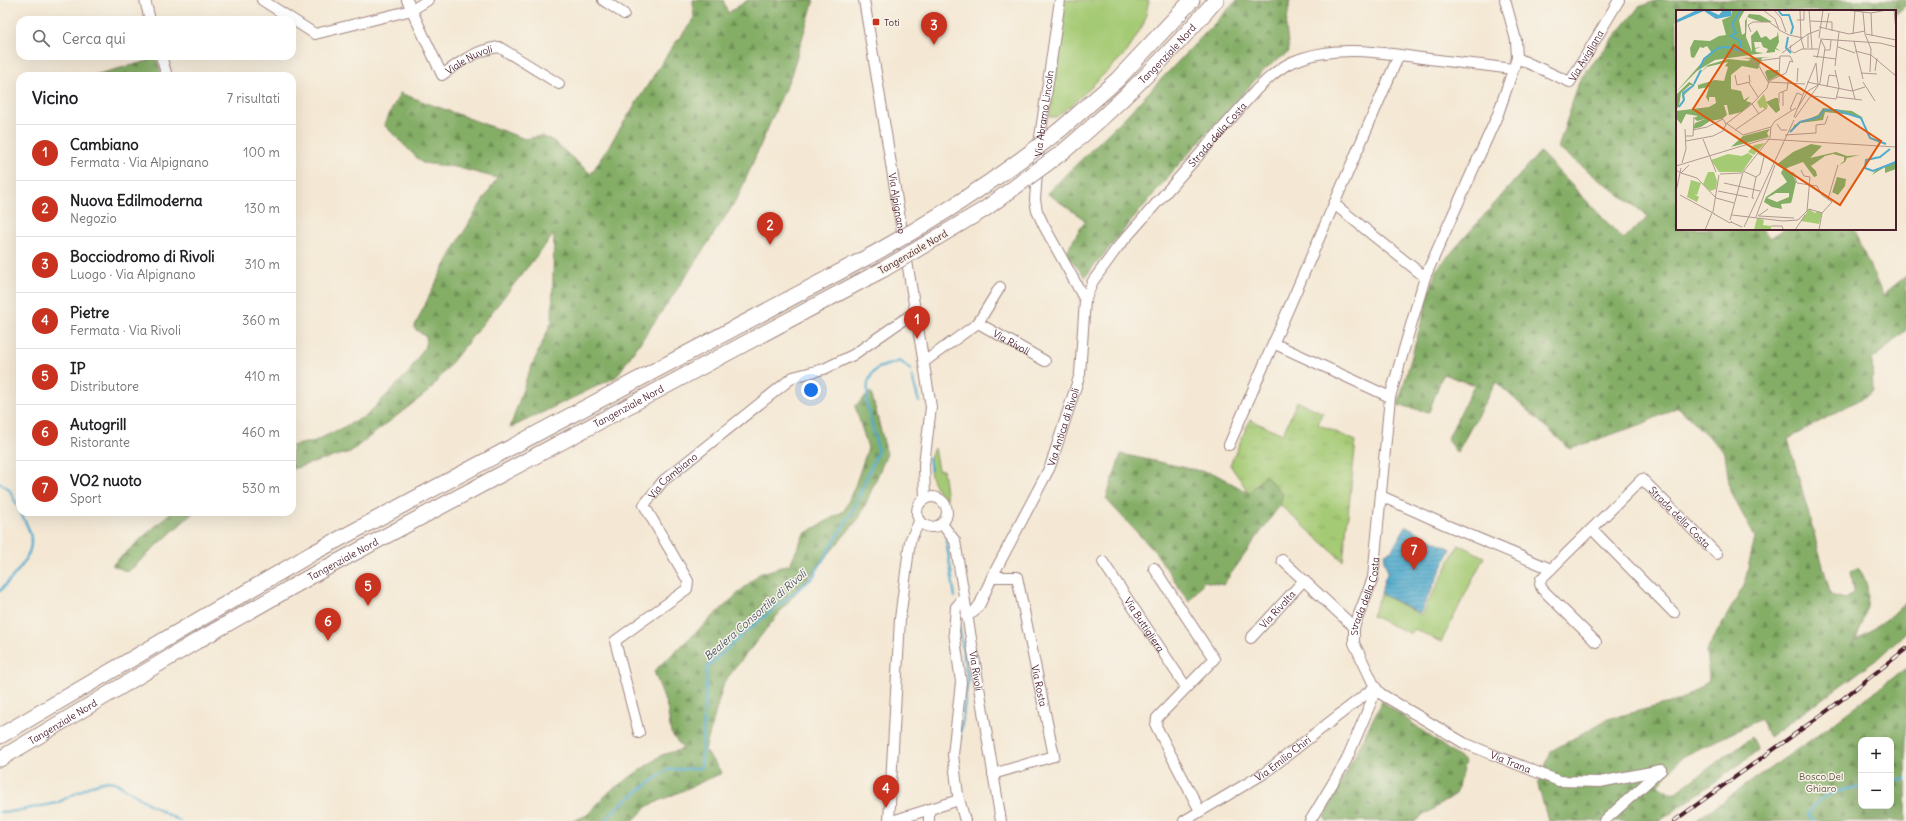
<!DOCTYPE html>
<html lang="it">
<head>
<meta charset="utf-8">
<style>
  body { margin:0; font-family:Delius,sans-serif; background:#f2f2f2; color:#202124 }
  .controls { position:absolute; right:12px; bottom:12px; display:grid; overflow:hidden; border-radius:8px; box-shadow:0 4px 16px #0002 }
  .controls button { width:36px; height:36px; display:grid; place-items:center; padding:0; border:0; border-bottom:1px solid #e0e0e0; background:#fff; color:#202124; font:20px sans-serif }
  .you { position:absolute; left:811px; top:390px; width:14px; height:14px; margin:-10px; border:3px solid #fff; border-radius:50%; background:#1a73e8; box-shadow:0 0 0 6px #1a73e833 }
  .badge { display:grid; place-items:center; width:26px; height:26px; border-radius:50%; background:#c8321e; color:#fff; font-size:13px; font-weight:700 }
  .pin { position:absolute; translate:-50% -33px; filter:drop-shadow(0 1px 2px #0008) }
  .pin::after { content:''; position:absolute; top:21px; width:14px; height:12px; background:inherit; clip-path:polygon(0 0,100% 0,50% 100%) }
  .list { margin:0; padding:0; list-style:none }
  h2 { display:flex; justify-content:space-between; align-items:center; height:52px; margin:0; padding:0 16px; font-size:17px }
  h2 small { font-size:13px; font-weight:400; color:#757577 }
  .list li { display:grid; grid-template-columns:26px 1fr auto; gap:12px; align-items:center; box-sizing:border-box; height:56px; padding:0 16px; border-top:1px solid #e0e0e0 }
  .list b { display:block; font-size:15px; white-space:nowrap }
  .list p { margin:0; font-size:13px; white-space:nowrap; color:#757577 }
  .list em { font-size:13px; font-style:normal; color:#757577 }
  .icon { flex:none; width:22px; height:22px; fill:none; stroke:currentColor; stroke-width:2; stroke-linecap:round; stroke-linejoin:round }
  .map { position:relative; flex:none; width:1906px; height:821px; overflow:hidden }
  .search { position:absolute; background:#fff; box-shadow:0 4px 16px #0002; left:16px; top:16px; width:280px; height:44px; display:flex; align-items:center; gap:10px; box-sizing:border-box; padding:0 14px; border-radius:12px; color:#757577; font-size:15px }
  .panel { position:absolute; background:#fff; box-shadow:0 4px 16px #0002; left:16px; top:72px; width:280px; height:444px; border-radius:12px }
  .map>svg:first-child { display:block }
  .grass { fill:#a5ca74; stroke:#787450 }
  .forest { fill:url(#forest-firs); stroke:#676648; fill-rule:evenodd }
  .park { fill:url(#park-tufts); stroke:#787450 }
  .water { fill:url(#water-rules); stroke:#4d657c }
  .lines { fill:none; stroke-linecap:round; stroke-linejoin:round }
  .stream { stroke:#50abce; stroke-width:2.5 }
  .minor-casing { stroke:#9f8480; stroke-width:12 }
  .highway-casing { stroke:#9f8480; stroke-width:17 }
  .minor { stroke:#fff; stroke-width:10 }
  .highway { stroke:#fff; stroke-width:15 }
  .rail-casing { stroke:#4a1f2b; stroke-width:4 }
  .rail { stroke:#f7f3e8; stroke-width:2.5; stroke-dasharray:8; stroke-linecap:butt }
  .highway-bridge-casing { stroke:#9f8480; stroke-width:17; stroke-linecap:butt }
  .highway-bridge { stroke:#fff; stroke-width:15 }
  .poi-dot { fill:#c8321e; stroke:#f7f3e8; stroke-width:1.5 }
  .labels { text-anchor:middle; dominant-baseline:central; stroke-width:3; stroke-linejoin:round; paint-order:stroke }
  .poi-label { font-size:10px; fill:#4a1f2b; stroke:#f7f3e8; text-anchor:start }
  .street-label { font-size:10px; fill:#4a1f2b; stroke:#f7f3e8 }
  .park-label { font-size:10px; fill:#655241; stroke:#f7f3e8 }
  .water-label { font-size:11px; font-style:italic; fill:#4c576c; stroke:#f7f3e8 }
  .inset-river { fill:none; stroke:#50abce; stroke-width:2 }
  .inset-road { fill:none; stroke:#b09890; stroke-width:1 }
  .view { fill:#e0560e; fill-opacity:0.15; stroke:#e0560e; stroke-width:2 }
  .inset-edge { fill:none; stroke:#4a1f2b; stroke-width:2 }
</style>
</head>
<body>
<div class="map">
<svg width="1906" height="821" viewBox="0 0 1906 821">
  <defs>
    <pattern id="forest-firs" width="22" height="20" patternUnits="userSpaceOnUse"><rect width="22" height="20" fill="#84ae66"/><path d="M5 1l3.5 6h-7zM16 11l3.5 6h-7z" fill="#6e8d54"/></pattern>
    <pattern id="park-tufts" width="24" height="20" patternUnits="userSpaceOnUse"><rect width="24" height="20" fill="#a5ca74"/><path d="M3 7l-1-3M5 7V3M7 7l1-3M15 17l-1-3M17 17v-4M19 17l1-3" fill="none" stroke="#90ad65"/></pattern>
    <pattern id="water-rules" width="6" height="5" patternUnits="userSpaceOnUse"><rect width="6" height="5" fill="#50abce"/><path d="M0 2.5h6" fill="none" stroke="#448ba7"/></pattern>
  </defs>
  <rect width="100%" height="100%" fill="#f7f3e8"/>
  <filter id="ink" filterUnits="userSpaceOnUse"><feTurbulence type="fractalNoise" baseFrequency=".025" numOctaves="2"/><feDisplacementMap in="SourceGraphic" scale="8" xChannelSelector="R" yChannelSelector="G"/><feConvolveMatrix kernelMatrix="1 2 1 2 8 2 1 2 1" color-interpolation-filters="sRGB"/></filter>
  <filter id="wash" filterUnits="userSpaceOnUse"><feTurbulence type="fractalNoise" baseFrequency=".012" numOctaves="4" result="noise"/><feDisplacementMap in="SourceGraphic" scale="16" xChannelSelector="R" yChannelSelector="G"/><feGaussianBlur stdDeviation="0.9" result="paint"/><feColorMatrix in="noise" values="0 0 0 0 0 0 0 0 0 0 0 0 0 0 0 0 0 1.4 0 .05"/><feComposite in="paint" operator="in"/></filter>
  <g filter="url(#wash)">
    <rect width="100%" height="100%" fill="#f4e8d4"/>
    <!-- grass -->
    <path class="grass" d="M1065 0H1149L1144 23 1127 52 1074 103 1056 117H1049L1062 34Z
      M934 448 938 470H943L947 500C932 487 924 467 934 448Z
      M1459 544 1484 557 1441 642 1415 629 1411 634 1372 616 1381 594 1421 615Z"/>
    <!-- forest -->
    <path class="forest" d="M693 0H723L728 13 748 0H814L791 75 737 199 672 297 616 377 510 428 527 377 552 321 554 234 429 391 350 452 292 469V446L315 441 366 416 409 372 424 348 427 338 414 328C438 275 466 226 497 178L455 167 422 163 384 125 400 93 525 139 541 136 552 140 591 174 670 50 694 19Z
      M1237 0H1290L1286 27 1289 52 1266 68 1172 172 1085 277 1066 253 1085 220 1047 193 1126 116Z
      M1658 0H1906V5L1895 15V11H1677V229H1760L1770 238 1785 229H1853L1883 295 1906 276V330L1872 360 1873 392 1788 439 1831 595 1845 599 1854 592 1851 571 1858 568C1876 589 1866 618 1855 641L1891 616 1906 602V632L1876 660 1769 737 1761 719 1682 757 1658 785 1673 794 1752 737 1758 751 1660 821H1548L1538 785 1551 751 1608 719 1681 700 1709 681 1706 651 1744 586 1755 537 1730 491 1725 453 1678 407 1642 424 1570 449 1496 382 1457 453 1447 440 1474 385 1443 374 1429 412 1398 405 1436 270 1540 152 1623 239 1649 217 1558 148 1580 79 1639 7Z
      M147 56H156L162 76H90L148 61Z
      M871 392 887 454 860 517 792 597 724 682 705 750 722 773 648 806 633 821H573L587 815 610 791 662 755 683 749 671 733 667 707 654 671 759 574 790 564 804 534 844 511 855 486 868 448 855 406Z
      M1121 454 1215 474 1249 493 1265 475 1283 494 1280 505 1223 585 1204 581 1189 602 1156 553 1106 499Z
      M171 512H194L128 572 112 565Z
      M1906 668V821H1695L1819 734ZM1861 740H1891V806H1861Z
      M1382 701 1465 762 1456 794 1415 821H1327L1324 817Z"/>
    <!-- park -->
    <path class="park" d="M1297 401 1323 413 1318 424 1356 441 1343 561 1280 505 1283 494 1265 475 1249 493 1230 465 1250 420 1283 434Z"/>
    <!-- water -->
    <path class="water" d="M1406 526 1451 549 1420 613 1381 594 1384 580 1388 572 1384 561 1385 553 1392 550Z"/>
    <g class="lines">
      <!-- stream -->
      <path class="stream" d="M912 376 919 402
        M929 459 931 470
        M0 483 9 489 20 511
        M946 539 955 597
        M0 591C11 578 32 559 31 541 31 531 25 521 20 512
        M959 743 968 680 959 625
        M1891 782 1906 779
        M0 812 16 811 57 803 92 785 107 781 115 782 154 807 180 821
        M605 821 617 807 667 770 701 768 707 667 741 636 812 578 853 510 878 450 867 404 868 382 872 374 878 368 900 361 911 370
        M1813 821 1808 814C1823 792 1836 791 1861 787"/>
    </g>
  </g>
  <g filter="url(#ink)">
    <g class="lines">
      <!-- minor casing -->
      <g class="minor-casing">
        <g id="minor">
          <path d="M145 0 150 20"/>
          <path d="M262 0 315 34 412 10 428 0"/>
          <path id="s1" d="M407 0 442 75C460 62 476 50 499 47L559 84"/>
          <path d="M603 0 624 14"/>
          <path id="s2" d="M864 0 931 407 924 464 925 499"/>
          <path d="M161 56 167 76"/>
          <path id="s3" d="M1517 58 1570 82 1619 0"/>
          <path d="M1334 204 1425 277"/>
          <path id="s4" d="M1085 300 1093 281 1117 248 1257 89C1267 80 1277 69 1290 63 1332 44 1378 52 1422 58 1452 62 1482 65 1513 69"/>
          <path d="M978 323 1000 287"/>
          <path d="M1273 343 1390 397"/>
          <path id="s5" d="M924 362 978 323 1045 361"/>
          <path d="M1229 445 1399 55"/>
          <path d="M1381 496 1446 525 1551 569"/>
          <circle cx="932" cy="512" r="15"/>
          <path id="s6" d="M942 524 955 541 1001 821"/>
          <path d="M1592 529 1674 613"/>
          <path d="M1282 560 1354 627"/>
          <path id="s7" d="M1103 562 1186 687"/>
          <path d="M1154 568 1214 659 1157 718 1156 726 1200 811"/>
          <path id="s8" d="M992 577H1017L1054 756 993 774"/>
          <path d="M963 599 956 607 954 632 961 682 953 755 958 795 965 821"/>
          <path id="s9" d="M966 616 974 612 980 604 992 577 1050 467 1080 374 1085 300 1044 226 1037 211 1035 200 1039 144 1060 0"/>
          <path id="s10" d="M1251 638 1304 580"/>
          <path id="s11" d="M1596 642 1542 589 1540 584 1541 579 1642 479 1717 554"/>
          <path id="s12" d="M1375 687 1381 694 1464 743 1559 781 1600 782 1661 770"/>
          <path id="s13" d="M639 733 615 641 687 589 688 581 644 505 663 481 793 377 824 369 853 355 916 311"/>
          <path d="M889 821 900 619 910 541 920 520"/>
          <path d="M892 821 959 800"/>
          <path d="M929 821V809"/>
          <path id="s14" d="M1184 821 1263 774 1375 687"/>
          <path id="s15" d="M1310 821 1346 761 1372 700 1375 687 1354 643V627L1373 578 1390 397 1425 277 1498 114 1517 58 1516 40 1505 0"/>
          <path d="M1604 821 1661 770"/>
        </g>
      </g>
      <!-- highway casing -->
      <g class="highway-casing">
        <g id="highway">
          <path d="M1061 129 1117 80 1192 0"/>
          <path id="s16" d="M1064 151C1120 104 1168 56 1216 0"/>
          <path d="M0 736 313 553 877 252"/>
          <path id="s17" d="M0 759 197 641 313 575 884 269"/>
        </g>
      </g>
      <!-- minor -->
      <use href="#minor" class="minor"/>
      <!-- highway -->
      <use href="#highway" class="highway"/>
      <!-- rail casing -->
      <g class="rail-casing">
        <path id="rail" d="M1674 821 1827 711 1906 649"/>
      </g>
      <!-- rail -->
      <use href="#rail" class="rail"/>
      <!-- highway-bridge casing -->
      <g class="highway-bridge-casing">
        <path id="highway-bridge" d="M877 252C942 216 1003 175 1061 129
          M884 269 985 209 1064 151"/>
      </g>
      <!-- highway-bridge -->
      <use href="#highway-bridge" class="highway-bridge"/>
    </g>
  </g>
  <!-- markers -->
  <rect class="poi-dot" x="872" y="18" width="8" height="8" rx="2"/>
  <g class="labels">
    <!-- poi labels -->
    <g class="poi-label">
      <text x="884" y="22">Toti</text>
    </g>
    <!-- street labels -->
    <g class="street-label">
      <text stroke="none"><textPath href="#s16" startOffset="142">Tangenziale Nord</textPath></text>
      <text stroke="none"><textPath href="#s3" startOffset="89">Via Avigliana</textPath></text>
      <text stroke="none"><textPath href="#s1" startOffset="114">Viale Nuvoli</textPath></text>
      <text stroke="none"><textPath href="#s9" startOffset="544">Via Abramo Lincoln</textPath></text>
      <text stroke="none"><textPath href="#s4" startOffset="213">Strada della Costa</textPath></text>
      <text stroke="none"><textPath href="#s2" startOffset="206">Via Alpignano</textPath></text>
      <text transform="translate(913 252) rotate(-30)">Tangenziale Nord</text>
      <text stroke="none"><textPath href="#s5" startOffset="105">Via Rivoli</textPath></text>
      <text stroke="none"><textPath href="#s17" startOffset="721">Tangenziale Nord</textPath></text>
      <text stroke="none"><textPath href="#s9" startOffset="215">Via Antica di Rivoli</textPath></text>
      <text stroke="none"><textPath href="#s13" startOffset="321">Via Cambiano</textPath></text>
      <text stroke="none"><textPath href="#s11" startOffset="282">Strada della Costa</textPath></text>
      <text stroke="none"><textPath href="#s17" startOffset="397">Tangenziale Nord</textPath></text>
      <text stroke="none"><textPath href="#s15" startOffset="247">Strada della Costa</textPath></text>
      <text stroke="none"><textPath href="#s10" startOffset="39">Via Rivalta</textPath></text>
      <text stroke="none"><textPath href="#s7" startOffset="75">Via Buttigliera</textPath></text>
      <text stroke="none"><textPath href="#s6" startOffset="153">Via Rivoli</textPath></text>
      <text stroke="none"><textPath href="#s8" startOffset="136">Via Rosta</textPath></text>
      <text stroke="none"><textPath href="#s17" startOffset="73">Tangenziale Nord</textPath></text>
      <text stroke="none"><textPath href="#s14" startOffset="117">Via Emilio Chiri</textPath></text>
      <text stroke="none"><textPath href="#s12" startOffset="156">Via Trana</textPath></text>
    </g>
    <!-- park labels -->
    <g class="park-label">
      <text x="1821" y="776">Bosco Del<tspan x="1821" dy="12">Ghiaro</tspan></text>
    </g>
    <!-- water labels -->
    <g class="water-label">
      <text transform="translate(755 615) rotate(-41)">Bealera Consortile di Rivoli</text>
    </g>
  </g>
  <!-- overview -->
  <g transform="translate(1676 10)">
    <rect width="220" height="220" fill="#f4e8d4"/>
    <path d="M89 133 78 145 72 142 78 135ZM32 162H38L41 171 40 179 34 181 27 174ZM15 170 25 173 21 185 18 184 23 187 21 192 11 187Z" fill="#a5ca74"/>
    <path d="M56 0H69L63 10 66 25 69 23V11L73 4 84 5 96 12H85L71 7 70 27 76 42 75 26 81 20 85 28 90 26 94 30 101 26 102 21 103 32 100 38 105 41 99 39V42L90 43 92 39 87 37 85 32H78L79 38 85 37 79 39 80 42 88 43 39 50 21 61 0 82 35 42 31 36 27 38 24 37 18 48 15 47 14 38 18 30 34 31 43 26 50 25 46 10 55 6ZM95 47 86 48 82 59 66 56 55 65V79L65 81 68 90 74 86 70 91 76 93 66 102 53 105 51 95H48L51 105 46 109 34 111 25 117 17 119 19 113 29 109 21 111 18 108 22 106 10 104 5 114 0 108V101L33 97 40 93 39 87H33V92L30 87 33 77 22 79V75L39 70 48 71 52 57 49 56 52 52 31 57 20 67 32 55 52 49 72 51 75 49 66 48ZM91 60H102L103 65 92 71 89 62ZM13 72 19 75H14L5 83 3 96 7 90 6 85 18 76 8 85 7 93 0 99V85ZM99 88H102L104 100 100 103 90 92ZM147 98 176 101 186 107 188 114 184 108 176 105 149 102 147 110 124 113 116 121 118 115 142 105ZM94 119 91 123 93 127 55 137 67 126ZM135 134 146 136 134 148 160 142 171 146 184 145 171 148 169 152 163 155 168 151V147L157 144 149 146 135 156 140 161 141 166 138 167 127 152 111 158 110 161 116 163 120 172 116 190 115 193 105 194 106 199 96 197 88 192 90 187 111 172 105 163 108 157 100 155 117 142ZM100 183H113V187L101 192 91 188ZM220 151V159L209 163V157L196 165 201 159ZM161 167 170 169 169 176 162 185 156 182 155 186Z" fill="#84ae66" fill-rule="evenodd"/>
    <path d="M88 84 92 97 88 99 87 97 84 98 81 92ZM72 143 77 146 66 162H43L35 150 52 144 66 146ZM133 199 139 203 142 201 146 203 143 214 125 211ZM81 208 88 210 87 215 95 216V219L78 220Z" fill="#a5ca74"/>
    <path d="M21 0H32L43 5 47 0H55V6L40 9 28 1 0 13V10Z" fill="#50abce"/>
    <path class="inset-river" d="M102 0 106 5H113L117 17 115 24M112 27 110 38 115 43M24 58 28 49 42 38 51 37 65 41 64 31 55 26 60 23 56 14 65 0M18 74 25 60M3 97 8 90 7 83 18 75M114 122 124 112 143 107 148 100H160L185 108 194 128 210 134M214 139 204 147 190 150 189 158 197 161 220 152"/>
    <path class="inset-road" d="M87 0 99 9 103 20 113 25 127 28M98 0 105 8 110 22M124 0 125 29 128 39M133 0 136 39M170 0 195 3 211 0M218 0 220 21M187 2 189 24 195 39 194 62M195 3 196 26M121 10H128V0M134 11 156 12V21M143 17 173 24 189 21M150 18 153 3M75 22 72 15 77 12H93L103 19M177 24 179 1M190 24 220 30M143 28 147 0M144 29 204 33 220 37M178 31 187 69M115 35 114 40 118 43 126 39H142M162 37 179 43M132 38V24M149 40H154L155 30M179 41 195 45 220 66M106 43 132 24 143 20M137 46 160 49M141 48 145 30M74 52 104 48M75 52 83 56 92 72M159 56 163 22M199 61 201 48M185 63 201 64M59 65 61 75 74 72 73 65M173 66 179 89M92 72 129 74M121 72 122 58M131 72 176 81 189 77M187 72 199 91M73 73 82 87M151 77 153 65 160 66M107 82V96M137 86 160 89 163 77 159 60M161 87 186 90M103 93V83L111 80 112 72M76 94 83 104M121 99 132 81 142 75 140 53M116 100 114 99 121 83 126 85M118 107 140 53M119 108 144 73 149 38 145 30M50 113 67 125 95 117M50 114 76 94 91 78 93 71 110 63 114 51 117 52 114 46H104L103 65M101 114 105 120H111M17 120 31 117 47 109 50 114M59 120 91 98M109 125 140 123V115L149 114 152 106M10 126H17L18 107M27 129 40 162M10 131 37 126 47 121 50 114M81 143 97 151M6 153 10 139 9 119M0 156 89 129 220 137M0 160 5 163 13 155M125 160 128 166 134 167 131 201M67 161 80 167M117 162 121 173 141 176 146 185 156 192 146 203 143 220M5 163 21 168 40 188 58 193M44 164 66 163M80 167 84 164 88 147M48 173 84 181M42 181 72 187M0 182 5 158M4 185 39 204M78 188H76L80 167M152 189 162 155M37 202 43 165M38 204 54 213 56 211M56 205 107 211 122 210 133 199 146 203M82 206 92 199M83 206 118 208M80 207 99 155M54 210 67 162 94 128 95 117 99 111 120 98M55 212 66 217M95 216H106L107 219M68 217 118 110M29 220 36 203M119 220 129 205"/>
    <path class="view" d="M58 35 205 131 164 195 17 99Z"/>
    <rect width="220" height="220" class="inset-edge"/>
  </g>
</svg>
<div class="controls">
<button>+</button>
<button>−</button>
</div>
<div class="you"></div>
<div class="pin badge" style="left:917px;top:339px">1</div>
<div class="pin badge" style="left:770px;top:245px">2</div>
<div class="pin badge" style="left:934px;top:45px">3</div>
<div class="pin badge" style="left:886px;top:808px">4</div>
<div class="pin badge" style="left:368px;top:606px">5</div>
<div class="pin badge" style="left:328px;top:641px">6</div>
<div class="pin badge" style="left:1414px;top:570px">7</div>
<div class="search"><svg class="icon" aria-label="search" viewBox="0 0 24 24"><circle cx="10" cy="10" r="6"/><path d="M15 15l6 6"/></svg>Cerca qui</div>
<section class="panel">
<h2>Vicino<small>7 risultati</small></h2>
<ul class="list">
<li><span class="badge">1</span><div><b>Cambiano</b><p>Fermata · Via Alpignano</p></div><em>100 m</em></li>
<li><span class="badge">2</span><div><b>Nuova Edilmoderna</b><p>Negozio</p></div><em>130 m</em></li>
<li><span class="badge">3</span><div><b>Bocciodromo di Rivoli</b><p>Luogo · Via Alpignano</p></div><em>310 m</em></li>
<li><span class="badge">4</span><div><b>Pietre</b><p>Fermata · Via Rivoli</p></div><em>360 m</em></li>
<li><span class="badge">5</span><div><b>IP</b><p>Distributore</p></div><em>410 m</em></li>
<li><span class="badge">6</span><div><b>Autogrill</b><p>Ristorante</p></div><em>460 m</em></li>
<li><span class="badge">7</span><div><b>VO2 nuoto</b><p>Sport</p></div><em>530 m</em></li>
</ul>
</section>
</div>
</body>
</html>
